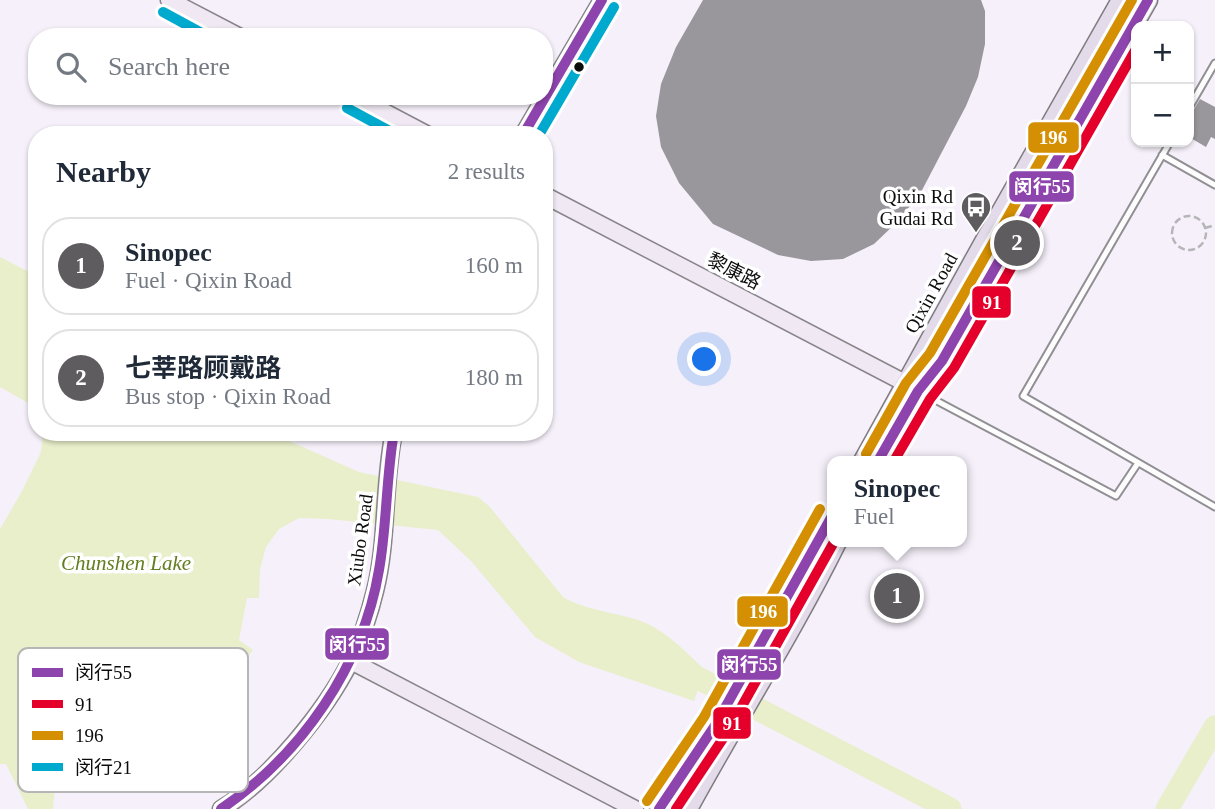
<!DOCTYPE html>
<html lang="en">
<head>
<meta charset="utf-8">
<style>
  body { margin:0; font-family:"Times New Roman","Noto Sans SC",serif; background:#f6f6f7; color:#1f2937 }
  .controls { position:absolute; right:21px; top:21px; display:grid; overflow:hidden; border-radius:14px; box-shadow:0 2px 5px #0004 }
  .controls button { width:63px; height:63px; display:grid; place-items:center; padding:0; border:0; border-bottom:2px solid #e0e1e3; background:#fff; color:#1f2937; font:35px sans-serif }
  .you { position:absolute; left:705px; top:360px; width:24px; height:24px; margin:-18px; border:5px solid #fff; border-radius:50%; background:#1a73e8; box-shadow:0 0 0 10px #1a73e833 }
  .badge { display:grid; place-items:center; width:46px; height:46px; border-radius:50%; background:#5e5c5f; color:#fff; font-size:23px; font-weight:700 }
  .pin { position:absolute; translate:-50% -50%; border:4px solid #fff; box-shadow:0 2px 7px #0006 }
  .popup { position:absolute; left:827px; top:456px; width:140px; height:91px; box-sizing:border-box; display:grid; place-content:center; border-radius:14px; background:#fff; filter:drop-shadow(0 2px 5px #0005); font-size:23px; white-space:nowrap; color:#747a83 }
  .popup b { font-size:26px; color:#1f2937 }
  .popup::after { content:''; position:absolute; left:50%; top:100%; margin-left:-14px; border:14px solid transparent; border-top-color:#fff }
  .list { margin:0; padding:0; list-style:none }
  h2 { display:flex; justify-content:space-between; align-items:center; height:91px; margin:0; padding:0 28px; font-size:30px }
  h2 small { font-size:23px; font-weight:400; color:#747a83 }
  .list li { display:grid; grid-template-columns:46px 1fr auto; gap:21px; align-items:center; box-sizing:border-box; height:98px; margin:0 14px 14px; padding:0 14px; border:2px solid #e0e1e3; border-radius:28px }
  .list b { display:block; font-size:26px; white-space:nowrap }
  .list p { margin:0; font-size:23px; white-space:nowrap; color:#747a83 }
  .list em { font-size:23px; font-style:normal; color:#747a83 }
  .icon { flex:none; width:38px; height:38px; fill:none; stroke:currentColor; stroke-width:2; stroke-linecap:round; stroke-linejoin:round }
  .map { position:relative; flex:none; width:1215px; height:809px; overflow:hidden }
  .search { position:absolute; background:#fff; box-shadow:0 2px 5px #0004; left:28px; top:28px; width:525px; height:77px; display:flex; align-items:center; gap:18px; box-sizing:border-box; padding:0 24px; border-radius:28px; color:#747a83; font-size:26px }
  .panel { position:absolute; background:#fff; box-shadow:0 2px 5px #0004; left:28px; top:126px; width:525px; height:315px; border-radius:28px }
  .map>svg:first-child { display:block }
  .water { fill:#e9efcb }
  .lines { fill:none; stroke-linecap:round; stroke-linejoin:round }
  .river { stroke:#e9efcb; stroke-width:23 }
  .building { fill:#99969c }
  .lane-casing { stroke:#918f93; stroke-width:9 }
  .secondary-casing { stroke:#88858a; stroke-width:19 }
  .primary-casing { stroke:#7f7c80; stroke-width:21 }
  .path { stroke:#b6b5b7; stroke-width:2.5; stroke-dasharray:7 3.5; stroke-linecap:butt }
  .lane { stroke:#fefdfe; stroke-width:5 }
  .secondary { stroke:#f0e9f3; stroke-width:16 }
  .primary { stroke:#e3daea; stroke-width:18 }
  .bus-1-casing { stroke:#fff; stroke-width:16 }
  .bus-2-casing { stroke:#fff; stroke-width:16 }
  .bus-3-casing { stroke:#fff; stroke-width:16 }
  .bus-4-casing { stroke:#fff; stroke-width:16 }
  .bus-1 { stroke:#8e44ad; stroke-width:10 }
  .bus-2 { stroke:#e4002b; stroke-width:10 }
  .bus-3 { stroke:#d48f02; stroke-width:10 }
  .bus-4 { stroke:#00a9ce; stroke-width:10 }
  .bus-dot { fill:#0c0c0c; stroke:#fff; stroke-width:2.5 }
  .labels { text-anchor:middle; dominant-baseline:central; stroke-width:7; stroke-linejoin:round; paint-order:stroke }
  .poi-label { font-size:19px; fill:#0c0c0c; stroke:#fff; text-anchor:end }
  .street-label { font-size:19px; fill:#0c0c0c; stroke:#fff }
  .water-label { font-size:21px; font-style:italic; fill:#637d20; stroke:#fff }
  .key { fill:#fff; stroke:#b6b6b6; stroke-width:2 }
  .key-label { font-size:19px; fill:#0c0c0c }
  .line-badge { stroke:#fff; stroke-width:2.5 }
  .badge-label { font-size:19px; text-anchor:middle; font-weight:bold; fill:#fff }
</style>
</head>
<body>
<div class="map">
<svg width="1215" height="809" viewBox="0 0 1215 809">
  <rect width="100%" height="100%" fill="#f6f0fa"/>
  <!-- water -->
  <path class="water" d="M0 257 37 276V413L30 404 0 387Z
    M43 432H269L359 472 478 497 489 506 563 597C589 612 619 612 646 623 669 634 687 653 705 670L694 701 579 662 535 637 471 561 438 530 328 519 299 518 279 529 266 547 260 569 259 598H247L239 640 253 650C235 673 218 691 189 697 179 700 165 700 157 706 144 715 133 730 126 744 120 754 120 764 110 772L82 752 57 762 53 809H28L6 764H0V529L21 493 41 452Z"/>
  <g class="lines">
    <!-- river -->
    <path class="river" d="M675 666 950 809
      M1167 809 1215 727"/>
  </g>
  <!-- building -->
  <path class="building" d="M703 0H981L985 11V44L978 77 966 106 920 194 896 223 874 244 843 259 811 261 778 255 713 224 679 183 661 147 656 116 661 84 676 47Z
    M1200 99 1215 107V139L1211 137 1206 147 1189 137V113L1193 111Z"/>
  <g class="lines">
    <!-- lane casing -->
    <g class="lane-casing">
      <path id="lane" d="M1189 108 1215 63
        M1170 142 1023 396 1215 507
        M1162 155 1215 185
        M920 392 1116 496 1138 463"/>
    </g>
    <!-- secondary casing -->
    <g class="secondary-casing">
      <path id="secondary" d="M169 0 240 37
        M354 96 428 135
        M523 135 602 0
        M544 195 905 383
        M351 661 635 809
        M221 809C268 782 326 710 350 662 360 643 370 612 375 591 388 540 383 484 394 432"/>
    </g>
    <!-- primary casing -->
    <g class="primary-casing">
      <path id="primary" d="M863 461 985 240 1121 0
        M878 461 918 391 942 361 1148 0
        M659 809 716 724 832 516
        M688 809C737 719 792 633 837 542"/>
    </g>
    <!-- path -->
    <path class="path" d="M1172 233a17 17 0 1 1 34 0a17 17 0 1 1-34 0Z
      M1205 228 1215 225"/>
    <!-- lane -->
    <use href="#lane" class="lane"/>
    <!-- secondary -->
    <use href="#secondary" class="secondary"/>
    <!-- primary -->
    <use href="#primary" class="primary"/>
    <!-- bus-1 casing -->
    <g class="bus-1-casing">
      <path id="bus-1" d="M523 135 602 0
        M878 461 918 391 942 361 1148 0
        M221 809C301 755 363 666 379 570 387 525 386 478 394 432
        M659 809 716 724 832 516"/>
    </g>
    <!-- bus-2 casing -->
    <g class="bus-2-casing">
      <path id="bus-2" d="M894 461 930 399 954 368 1136 49
        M676 809 728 731 834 542"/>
    </g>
    <!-- bus-3 casing -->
    <g class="bus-3-casing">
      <path id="bus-3" d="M866 454 906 383 930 353 1132 0
        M647 801 704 717 820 509"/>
    </g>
    <!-- bus-4 casing -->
    <g class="bus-4-casing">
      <path id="bus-4" d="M163 12 209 37
        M347 108 397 135
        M539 135 614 7"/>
    </g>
    <!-- bus-1 -->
    <use href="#bus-1" class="bus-1"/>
    <!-- bus-2 -->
    <use href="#bus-2" class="bus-2"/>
    <!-- bus-3 -->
    <use href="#bus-3" class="bus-3"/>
    <!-- bus-4 -->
    <use href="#bus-4" class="bus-4"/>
  </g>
  <!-- icons -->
  <defs>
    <g id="bus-pin" transform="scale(1.575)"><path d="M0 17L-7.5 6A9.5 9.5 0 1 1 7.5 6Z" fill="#5e5c5f" stroke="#fff"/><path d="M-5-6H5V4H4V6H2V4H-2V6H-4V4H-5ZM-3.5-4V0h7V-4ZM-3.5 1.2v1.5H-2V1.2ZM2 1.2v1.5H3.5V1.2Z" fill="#fff"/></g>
  </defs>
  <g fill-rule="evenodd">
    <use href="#bus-pin" x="976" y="207"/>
  </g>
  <!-- markers -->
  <circle class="bus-dot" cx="579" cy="67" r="6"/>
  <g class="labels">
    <!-- poi labels -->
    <g class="poi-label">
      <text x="953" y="196">Qixin Rd<tspan x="953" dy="22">Gudai Rd</tspan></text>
    </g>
    <!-- street labels -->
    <g class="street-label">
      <text transform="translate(734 271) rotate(27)">黎康路</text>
      <text transform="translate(931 293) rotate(-61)">Qixin Road</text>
      <text transform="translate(360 540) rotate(-82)">Xiubo Road</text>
    </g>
    <!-- water labels -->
    <g class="water-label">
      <text x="126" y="563">Chunshen Lake</text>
    </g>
  </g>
  <!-- legend -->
  <rect x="18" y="648" width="230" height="144" rx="10" class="key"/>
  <rect x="32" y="668" width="31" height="9" fill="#8e44ad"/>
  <rect x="32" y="700" width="31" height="8" fill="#e4002b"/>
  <rect x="32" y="731" width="31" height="9" fill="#d48f02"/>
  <rect x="32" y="763" width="31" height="8" fill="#00a9ce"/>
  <g class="key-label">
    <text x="75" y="679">闵行55</text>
    <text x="75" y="711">91</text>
    <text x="75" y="742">196</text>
    <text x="75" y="774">闵行21</text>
  </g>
  <g class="line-badge">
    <rect x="1027" y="121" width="53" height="33" rx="7" fill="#d48f02"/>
    <rect x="1008" y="170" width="67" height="33" rx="7" fill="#8e44ad"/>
    <rect x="971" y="285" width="41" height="34" rx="7" fill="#e4002b"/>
    <rect x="736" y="595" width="53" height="33" rx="7" fill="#d48f02"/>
    <rect x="324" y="627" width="66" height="34" rx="7" fill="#8e44ad"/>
    <rect x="716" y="648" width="66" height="33" rx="7" fill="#8e44ad"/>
    <rect x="712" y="706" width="40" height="34" rx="7" fill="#e4002b"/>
  </g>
  <g class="badge-label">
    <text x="1053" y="144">196</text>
    <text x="1042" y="193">闵行55</text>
    <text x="992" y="309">91</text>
    <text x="763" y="618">196</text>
    <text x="357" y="651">闵行55</text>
    <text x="749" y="671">闵行55</text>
    <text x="732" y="730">91</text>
  </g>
</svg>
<div class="controls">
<button>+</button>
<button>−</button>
</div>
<div class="you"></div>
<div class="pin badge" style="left:897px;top:596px">1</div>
<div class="popup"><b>Sinopec</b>Fuel</div>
<div class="pin badge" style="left:1017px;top:243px">2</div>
<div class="search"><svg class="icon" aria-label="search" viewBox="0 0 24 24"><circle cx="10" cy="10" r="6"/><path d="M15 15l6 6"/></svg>Search here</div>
<section class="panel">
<h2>Nearby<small>2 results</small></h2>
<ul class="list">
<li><span class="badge">1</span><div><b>Sinopec</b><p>Fuel · Qixin Road</p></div><em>160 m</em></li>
<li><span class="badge">2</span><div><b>七莘路顾戴路</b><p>Bus stop · Qixin Road</p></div><em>180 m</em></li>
</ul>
</section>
</div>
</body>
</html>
